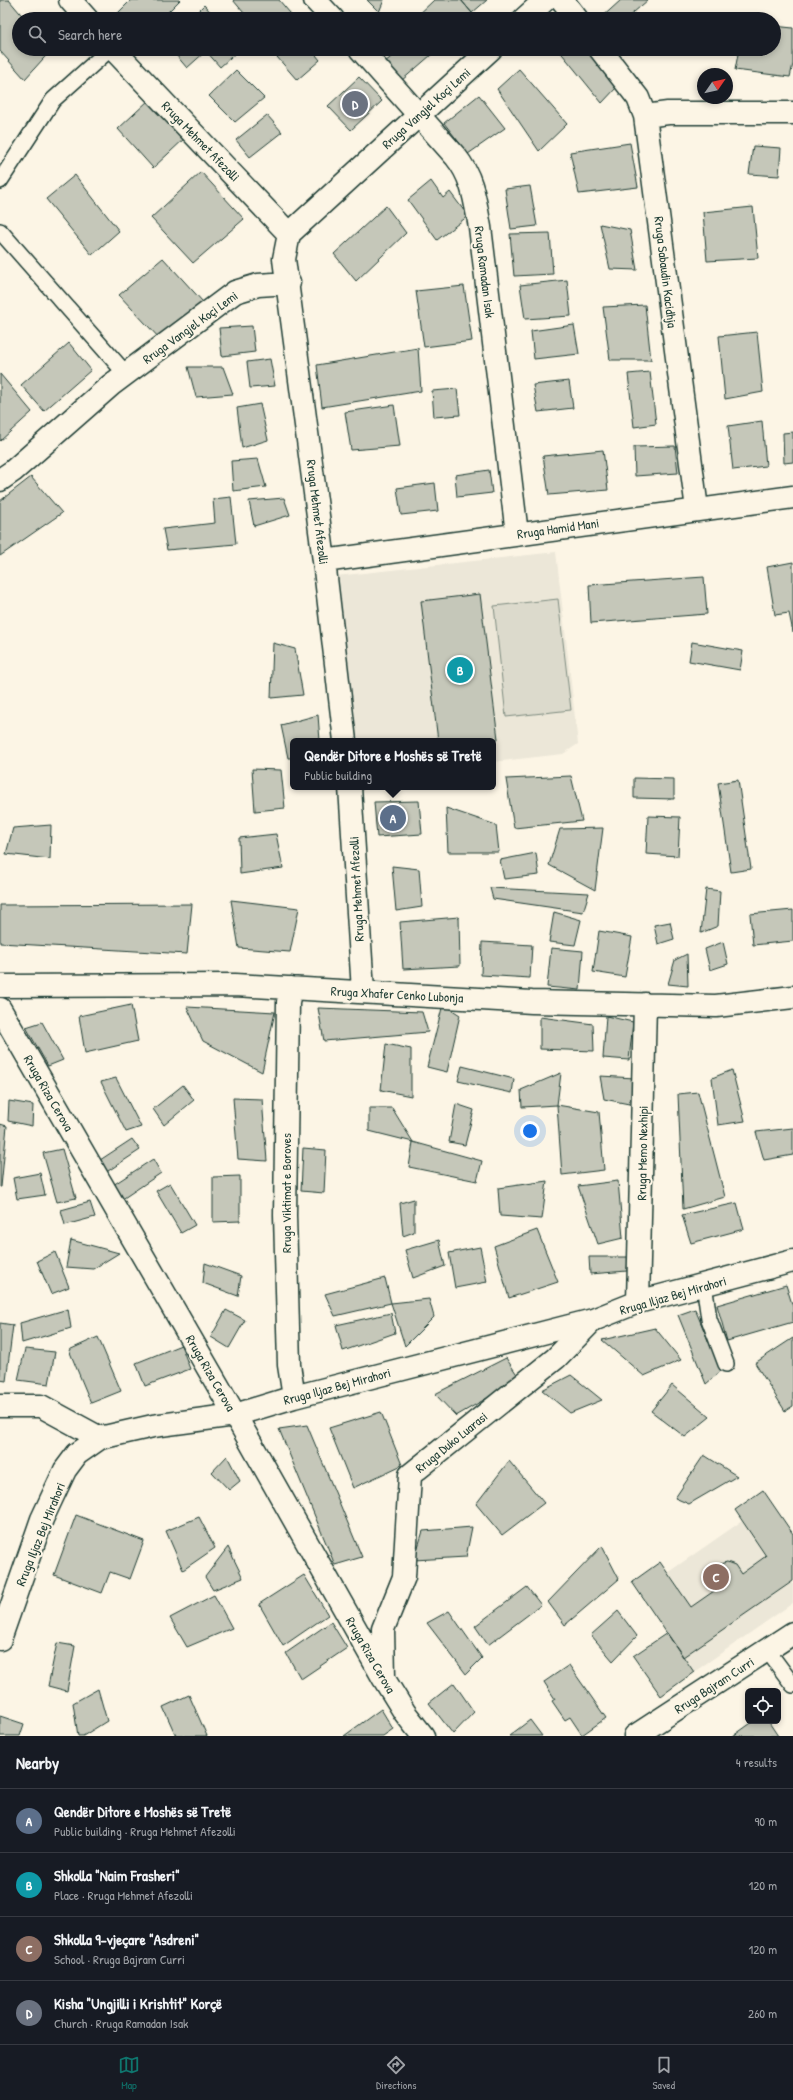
<!DOCTYPE html>
<html lang="en">
<head>
<meta charset="utf-8">
<style>
  body { margin:0; font-family:"Patrick Hand",sans-serif; background:#20242c; color:#f1f3f6 }
  .controls { position:absolute; right:12px; bottom:12px; display:grid; overflow:hidden; border-radius:6px; box-shadow:0 2px 6px #0003 }
  .controls button { width:36px; height:36px; display:grid; place-items:center; padding:0; border:0; border-bottom:1px solid #363941; background:#171b24; color:#f1f3f6; font:20px sans-serif }
  .compass { position:absolute; left:697px; top:68px; width:36px; height:36px; border-radius:50%; background:#171b24; box-shadow:0 2px 6px #0003; rotate:56deg }
  .you { position:absolute; left:530px; top:1131px; width:14px; height:14px; margin:-10px; border:3px solid #fff; border-radius:50%; background:#1a73e8; box-shadow:0 0 0 6px #1a73e833 }
  .badge { display:grid; place-items:center; width:26px; height:26px; border-radius:50%; background:#0f766e; color:#fff; font-size:13px; font-weight:700 }
  .pin { position:absolute; translate:-50% -50%; border:2px solid #fff; box-shadow:0 1px 4px #0006 }
  .popup { position:absolute; left:290px; top:738px; width:206px; height:52px; box-sizing:border-box; display:grid; place-content:center; border-radius:6px; background:#171b24; filter:drop-shadow(0 1px 3px #0005); font-size:13px; white-space:nowrap; color:#9ea1a6 }
  .popup b { font-size:15px; color:#f1f3f6 }
  .popup::after { content:''; position:absolute; left:50%; top:100%; margin-left:-8px; border:8px solid transparent; border-top-color:#171b24 }
  .list { margin:0; padding:0; list-style:none }
  h2 { display:flex; justify-content:space-between; align-items:center; height:52px; margin:0; padding:0 16px; font-size:17px }
  h2 small { font-size:13px; font-weight:400; color:#9ea1a6 }
  .list li { display:grid; grid-template-columns:26px 1fr auto; gap:12px; align-items:center; box-sizing:border-box; height:64px; padding:0 16px; border-top:1px solid #363941 }
  .list b { display:block; font-size:15px; white-space:nowrap }
  .list p { margin:0; font-size:13px; white-space:nowrap; color:#9ea1a6 }
  .list em { font-size:13px; font-style:normal; color:#9ea1a6 }
  .icon { flex:none; width:22px; height:22px; fill:none; stroke:currentColor; stroke-width:2; stroke-linecap:round; stroke-linejoin:round }
  .map { position:relative; flex:none; width:793px; height:1736px; overflow:hidden }
  .search { position:absolute; background:#171b24; box-shadow:0 2px 6px #0003; left:12px; right:12px; top:12px; height:44px; display:flex; align-items:center; gap:10px; box-sizing:border-box; padding:0 14px; border-radius:22px; color:#9ea1a6; font-size:15px }
  .sheet { height:308px; background:#171b24 }
  nav { display:flex; justify-content:space-around; align-items:center; box-sizing:border-box; height:56px; border-top:1px solid #363941; background:#171b24; font-size:11px; color:#9ea1a6 }
  nav a { display:grid; justify-items:center; gap:2px }
  nav .on { color:#0f766e }
  .map>svg:first-child { display:block }
  .built { fill:#ece7d8 }
  .green { fill:#dcdacc; stroke:#7e8c80 }
  .building { fill:#c5c7b9; stroke:#1f3d34 }
  .lines { fill:none; stroke-linecap:round; stroke-linejoin:round }
  .service-casing { stroke:#1f3d34; stroke-width:18 }
  .minor-casing { stroke:#1f3d34; stroke-width:25 }
  .service { stroke:#fcf5e5; stroke-width:15 }
  .minor { stroke:#fcf5e5; stroke-width:22 }
  .labels { text-anchor:middle; dominant-baseline:central; stroke-width:4; stroke-linejoin:round; paint-order:stroke }
  .street-label { font-size:13px; fill:#1f3d34; stroke:#fcf5e5 }
</style>
</head>
<body>
<div class="map">
<svg width="793" height="1736" viewBox="0 0 793 1736">
  <rect width="100%" height="100%" fill="#fcf5e5"/>
  <filter id="ink" filterUnits="userSpaceOnUse"><feTurbulence type="fractalNoise" baseFrequency=".025" numOctaves="2"/><feDisplacementMap in="SourceGraphic" scale="8" xChannelSelector="R" yChannelSelector="G"/><feConvolveMatrix kernelMatrix="1 2 1 2 8 2 1 2 1" color-interpolation-filters="sRGB"/></filter>
  <g filter="url(#ink)">
    <!-- built -->
    <path class="built" d="M556 552 578 744 563 754 493 762V741H355L336 576Z
      M763 1490 793 1534V1603L694 1672 632 1582 660 1562 667 1573 742 1521 735 1510Z"/>
    <!-- green -->
    <path class="green" d="M558 599 571 710 506 717 494 606Z"/>
    <!-- building -->
    <path class="building" d="M0 0H9L25 19H19V49H52L25 79 0 51Z
      M131 0H180L161 19H112Z
      M233 0H279L290 13 283 19H249Z
      M367 0H384L379 12Z
      M434 0H461L472 13 465 19H414Z
      M461 0H487L472 13Z
      M621 0H648L626 19H600Z
      M204 5 217 19H190Z
      M774 26 793 28V64L790 77 735 70 739 49H774Z
      M171 49H240L220 67 206 51 187 68Z
      M287 49H311L320 60 297 80 277 57Z
      M401 49H438L401 81 385 62Z
      M558 49H587L617 87 602 103Z
      M519 69 567 124 539 151 497 89Z
      M236 70 264 98 235 122 209 96Z
      M359 77 382 101 351 130 328 106Z
      M479 95 505 128 468 154 444 123Z
      M150 99 185 138 153 168 118 129Z
      M267 115 282 132 250 157 236 140Z
      M630 143 638 187 579 194 570 152Z
      M753 146 781 148 779 176 749 174Z
      M201 172 244 219 193 263 151 218Z
      M75 175 119 231 92 255 46 199Z
      M431 181 443 198 450 192 468 216 437 240 408 200Z
      M530 186 537 226 511 229 505 189Z
      M386 206 406 233 356 281 334 254Z
      M753 207 758 258 707 261 703 212Z
      M600 224 630 230 637 270 610 269Z
      M550 233 553 274 514 276 510 234Z
      M163 258 203 302 161 340 119 295Z
      M567 280 571 316 525 319 520 285Z
      M464 286 472 341 424 347 416 291Z
      M645 305 651 360H610L603 307Z
      M574 325 579 354 534 359 531 331Z
      M252 326 255 352 222 356 219 328Z
      M757 332 763 392 725 399 719 336Z
      M69 343 91 370 44 411 21 385Z
      M418 348 421 391 322 407 317 365Z
      M270 359 275 386 250 388 247 362Z
      M188 367H223L233 394 196 397Z
      M650 372 656 424 634 427 628 374Z
      M0 374 32 412 0 441Z
      M569 381 573 408 538 412 533 385Z
      M457 389 460 415 434 417 432 391Z
      M260 404 268 440 242 448 237 408Z
      M394 405 400 446 351 450 345 412Z
      M762 421 766 466 733 470 728 426Z
      M793 432V462L784 463 783 433Z
      M675 446 678 473 635 476 634 447Z
      M603 450 608 490 549 495 543 456Z
      M258 459 266 487 233 491 231 461Z
      M489 470 492 493 457 497 455 475Z
      M31 477 62 513 0 556V501Z
      M435 483 438 511 401 515 397 488Z
      M231 497 236 544 167 550 163 529 215 523 213 499Z
      M284 498 290 515 254 526 249 501Z
      M793 562V632L789 613 775 615 767 567Z
      M704 577 707 614 591 623 589 585Z
      M480 594 498 739 438 741 421 601Z
      M692 642 743 651 740 670 689 661Z
      M273 643 295 649 303 695 271 698Z
      M318 715 320 741H293V758H288L281 725Z
      M252 769 281 770 285 808 255 811Z
      M571 776 582 821 514 828 506 779Z
      M634 778 674 779V799L634 798Z
      M738 780 751 869 731 872 718 783Z
      M419 801 422 834 377 837 374 802Z
      M446 808 496 825 499 852H448Z
      M648 816 680 817 678 856 646 854Z
      M51 825 50 859 6 854 13 828Z
      M603 828 595 890 549 865 560 829Z
      M276 834 283 868 240 874 239 838Z
      M536 853 539 875 504 879 500 860Z
      M392 866 419 869 422 907 396 911Z
      M490 888 589 893 583 912 493 899Z
      M706 889 720 891 718 926 701 933Z
      M231 900 299 908 290 952 239 948Z
      M192 904 187 954 0 943V905Z
      M793 910V941L753 945 750 914Z
      M554 912 581 920 575 945 549 942Z
      M459 917 460 966 403 969 400 922Z
      M670 922 674 939 658 944 654 925Z
      M599 931 632 937 625 977 593 972Z
      M482 942 532 945 530 978 481 975Z
      M723 942 728 964 710 970 705 949Z
      M551 948 583 951 580 990 547 987Z
      M687 954 688 986 668 984 675 960Z
      M443 1004 460 1015 447 1072 427 1067Z
      M131 1005 138 1041 85 1053 79 1016Z
      M187 1007 275 1012 262 1072 203 1041Z
      M318 1008 422 1012 428 1032 324 1041Z
      M606 1016 633 1022 629 1060 603 1058Z
      M540 1017 593 1024 594 1051 540 1049Z
      M42 1022 63 1060 48 1066 26 1027Z
      M386 1044 411 1049V1096L381 1090Z
      M462 1066 514 1079 512 1093 458 1081Z
      M732 1070 745 1121 718 1125 712 1078Z
      M561 1073 557 1105 522 1107 521 1090Z
      M600 1076 635 1078 629 1104 604 1099Z
      M116 1078 141 1127 126 1132 101 1082Z
      M183 1085 194 1100 164 1125 153 1109Z
      M698 1092 725 1197 683 1209 678 1094Z
      M233 1098 262 1099 267 1161 238 1159Z
      M9 1101 33 1105 32 1126 8 1121Z
      M456 1104 474 1110 465 1145 449 1142Z
      M557 1105 599 1112 604 1170 562 1175Z
      M369 1108H392L413 1142 369 1131Z
      M0 1124 7 1126 1 1187H0Z
      M793 1128V1155L764 1160 756 1132Z
      M132 1139 140 1150 102 1175 94 1164Z
      M413 1142 482 1161 477 1181 409 1167Z
      M303 1148 326 1150 324 1193 301 1191Z
      M62 1149 76 1198 57 1202 43 1153Z
      M153 1159 161 1173 121 1200 110 1187Z
      M40 1173 45 1195 17 1199 13 1178Z
      M240 1176V1221L213 1222V1177Z
      M547 1181 542 1219 500 1216 498 1188Z
      M618 1181 623 1238 598 1244 578 1186Z
      M170 1183 195 1225 181 1233 156 1191Z
      M414 1199V1232L403 1236 400 1203Z
      M90 1202 95 1217 65 1225 61 1210Z
      M737 1203 744 1229 691 1243 682 1215Z
      M537 1230 558 1282 509 1298 494 1246Z
      M71 1240 119 1253 93 1269 66 1267Z
      M439 1240 445 1266 413 1278 405 1250Z
      M480 1247 487 1282 455 1288 449 1253Z
      M55 1252 69 1287 51 1294 37 1261Z
      M589 1257H628L627 1271 590 1274Z
      M205 1263 241 1276 238 1296 203 1283Z
      M385 1278 391 1303 335 1316 325 1294Z
      M786 1285 793 1307V1322L727 1341 717 1305Z
      M429 1299 434 1317 405 1346 391 1303Z
      M68 1309 71 1328 22 1343 20 1323Z
      M695 1309 721 1371 706 1384 678 1315Z
      M226 1310 245 1320 229 1348 211 1337Z
      M391 1313 395 1333 343 1351 336 1325Z
      M0 1323 13 1325 6 1381 0 1380Z
      M655 1328 681 1360 644 1376 602 1340Z
      M98 1337 121 1391 91 1403 69 1350Z
      M793 1338V1406L785 1411 755 1363Z
      M181 1345 190 1369 145 1386 136 1363Z
      M25 1349 55 1352 49 1384 18 1380Z
      M506 1358 520 1379 456 1416 435 1394Z
      M571 1375 602 1400 570 1413 542 1390Z
      M672 1385 710 1417 685 1437 651 1411Z
      M381 1412 402 1465 353 1488 329 1428Z
      M307 1425 362 1557 335 1565 279 1429Z
      M704 1455 737 1476 689 1504 675 1498Z
      M227 1456 240 1481 229 1490 212 1472Z
      M509 1461 544 1503 502 1535 476 1504Z
      M763 1490 793 1534V1581L683 1657 632 1582 660 1562 691 1607 714 1591 708 1583V1575L716 1565 727 1562 735 1565 741 1574 766 1556 735 1510Z
      M76 1515 144 1541 130 1579 110 1572 102 1593 54 1575Z
      M199 1517 215 1548 183 1570 166 1531Z
      M472 1527 466 1557 414 1560 423 1531Z
      M602 1546 619 1579 565 1625 548 1602Z
      M228 1547 243 1578 213 1590 205 1577Z
      M304 1575 328 1615 283 1646 259 1604Z
      M527 1587 541 1605 488 1645 475 1626Z
      M214 1595 232 1628 187 1647 170 1618Z
      M449 1611 482 1658 466 1674 427 1623Z
      M618 1611 637 1636 613 1661 591 1635Z
      M331 1622 347 1648 301 1679 286 1653Z
      M667 1633 694 1672 661 1696 633 1656Z
      M57 1643 75 1646 67 1691 48 1686Z
      M569 1665 606 1718 582 1735 570 1717 565 1720 552 1701 555 1699 544 1682Z
      M454 1683 474 1712 453 1734 429 1703Z
      M98 1689 107 1721 83 1736H78L73 1703Z
      M189 1695 207 1736H176L163 1707Z
      M381 1709 393 1729 383 1736H344Z
      M0 1716 24 1724 20 1736H0Z
      M530 1720 542 1736H509Z
      M754 1721H768L778 1736H733Z"/>
    <g class="lines">
      <!-- service casing -->
      <g class="service-casing">
        <path id="service" d="M0 181 53 100 110 49
          M0 231 126 374
          M704 1284 709 1319 726 1364
          M767 1650 793 1685"/>
      </g>
      <!-- minor casing -->
      <g class="minor-casing">
        <path id="minor" d="M70 0 87 19
          M315 0 333 19
          M562 0 577 19
          M524 19 545 0
          M113 49 289 234
          M360 49 456 157C473 178 475 201 480 227L517 534
          M600 49 638 98 645 116 697 509
          M645 116 668 113H793
          M0 480 13 471 111 385 235 292 258 285 289 283
          M324 561 793 497
          M345 741 324 561 284 259 289 234 491 49
          M350 787 363 991
          M0 986 235 985 532 1002 716 1006 793 997
          M291 988 288 1002 285 1215 289 1365 294 1397
          M0 1009 235 1415 384 1679 405 1713 423 1736
          M638 1302 645 1004
          M0 1406H41L100 1438
          M0 1639 42 1519 65 1470 77 1454 100 1438 153 1426 235 1415 294 1397 593 1320 638 1302 793 1261
          M384 1677 383 1629 404 1577 410 1475 556 1358 593 1320
          M635 1736 793 1633"/>
      </g>
      <!-- service -->
      <use href="#service" class="service"/>
      <!-- minor -->
      <use href="#minor" class="minor"/>
    </g>
  </g>
  <g class="labels">
    <!-- street labels -->
    <g class="street-label">
      <text transform="translate(426 108) rotate(-42)">Rruga Vangjel Koçi Lemi</text>
      <text transform="translate(201 141) rotate(46)">Rruga Mehmet Afezolli</text>
      <text transform="translate(485 272) rotate(83)">Rruga Ramadan Isak</text>
      <text transform="translate(666 272) rotate(83)">Rruga Sabaudin Kacidhja</text>
      <text transform="translate(190 327) rotate(-36)">Rruga Vangjel Koçi Lemi</text>
      <text transform="translate(318 512) rotate(83)">Rruga Mehmet Afezolli</text>
      <text transform="translate(558 528) rotate(-8)">Rruga Hamid Mani</text>
      <text transform="translate(356 889) rotate(-93)">Rruga Mehmet Afezolli</text>
      <text transform="translate(397 994) rotate(3)">Rruga Xhafer Cenko Lubonja</text>
      <text transform="translate(49 1093) rotate(60)">Rruga Riza Cerova</text>
      <text transform="translate(642 1153) rotate(-89)">Rruga Memo Nexhipi</text>
      <text transform="translate(286 1193) rotate(-90)">Rruga Viktimat e Boroves</text>
      <text transform="translate(673 1295) rotate(-16)">Rruga Iljaz Bej Mirahori</text>
      <text transform="translate(211 1373) rotate(60)">Rruga Riza Cerova</text>
      <text transform="translate(337 1386) rotate(-15)">Rruga Iljaz Bej Mirahori</text>
      <text transform="translate(451 1442) rotate(-39)">Rruga Duko Luarasi</text>
      <text transform="translate(40 1534) rotate(-68)">Rruga Iljaz Bej Mirahori</text>
      <text transform="translate(371 1655) rotate(60)">Rruga Riza Cerova</text>
      <text transform="translate(714 1685) rotate(-33)">Rruga Bajram Curri</text>
    </g>
  </g>
</svg>
<div class="controls">
<button><svg class="icon" aria-label="locate" viewBox="0 0 24 24"><circle cx="12" cy="12" r="6"/><path d="M12 2v4M12 18v4M2 12h4M18 12h4"/></svg></button>
</div>
<svg class="compass" viewBox="-18 -18 36 36"><path d="M0-13l5 13h-10z" fill="#e53935"/><path d="M0 13l5-13h-10z" fill="#9ea1a6"/></svg>
<div class="you"></div>
<div class="pin badge" style="left:393px;top:818px;background:#5c6f8a">A</div>
<div class="popup"><b>Qendër Ditore e Moshës së Tretë</b>Public building</div>
<div class="pin badge" style="left:460px;top:670px;background:#0f9aa8">B</div>
<div class="pin badge" style="left:716px;top:1577px;background:#8d6e63">C</div>
<div class="pin badge" style="left:355px;top:104px;background:#6b7280">D</div>
<div class="search"><svg class="icon" aria-label="search" viewBox="0 0 24 24"><circle cx="10" cy="10" r="6"/><path d="M15 15l6 6"/></svg>Search here</div>
</div>
<section class="sheet">
<h2>Nearby<small>4 results</small></h2>
<ul class="list">
<li><span class="badge" style="background:#5c6f8a">A</span><div><b>Qendër Ditore e Moshës së Tretë</b><p>Public building · Rruga Mehmet Afezolli</p></div><em>90 m</em></li>
<li><span class="badge" style="background:#0f9aa8">B</span><div><b>Shkolla &quot;Naim Frasheri&quot;</b><p>Place · Rruga Mehmet Afezolli</p></div><em>120 m</em></li>
<li><span class="badge" style="background:#8d6e63">C</span><div><b>Shkolla 9-vjeçare &quot;Asdreni&quot;</b><p>School · Rruga Bajram Curri</p></div><em>120 m</em></li>
<li><span class="badge" style="background:#6b7280">D</span><div><b>Kisha &quot;Ungjilli i Krishtit&quot; Korçë</b><p>Church · Rruga Ramadan Isak</p></div><em>260 m</em></li>
</ul>
</section>
<nav>
<a class="on"><svg class="icon" aria-label="map" viewBox="0 0 24 24"><path d="M3 6l6-2 6 2 6-2v14l-6 2-6-2-6 2zM9 4v14M15 6v14"/></svg>Map</a>
<a><svg class="icon" aria-label="directions" viewBox="0 0 24 24"><path d="M12 3l9 9-9 9-9-9zM9 14v-3h6M13 9l2 2-2 2"/></svg>Directions</a>
<a><svg class="icon" aria-label="saved" viewBox="0 0 24 24"><path d="M7 4h10v16l-5-4-5 4z"/></svg>Saved</a>
</nav>
</body>
</html>
